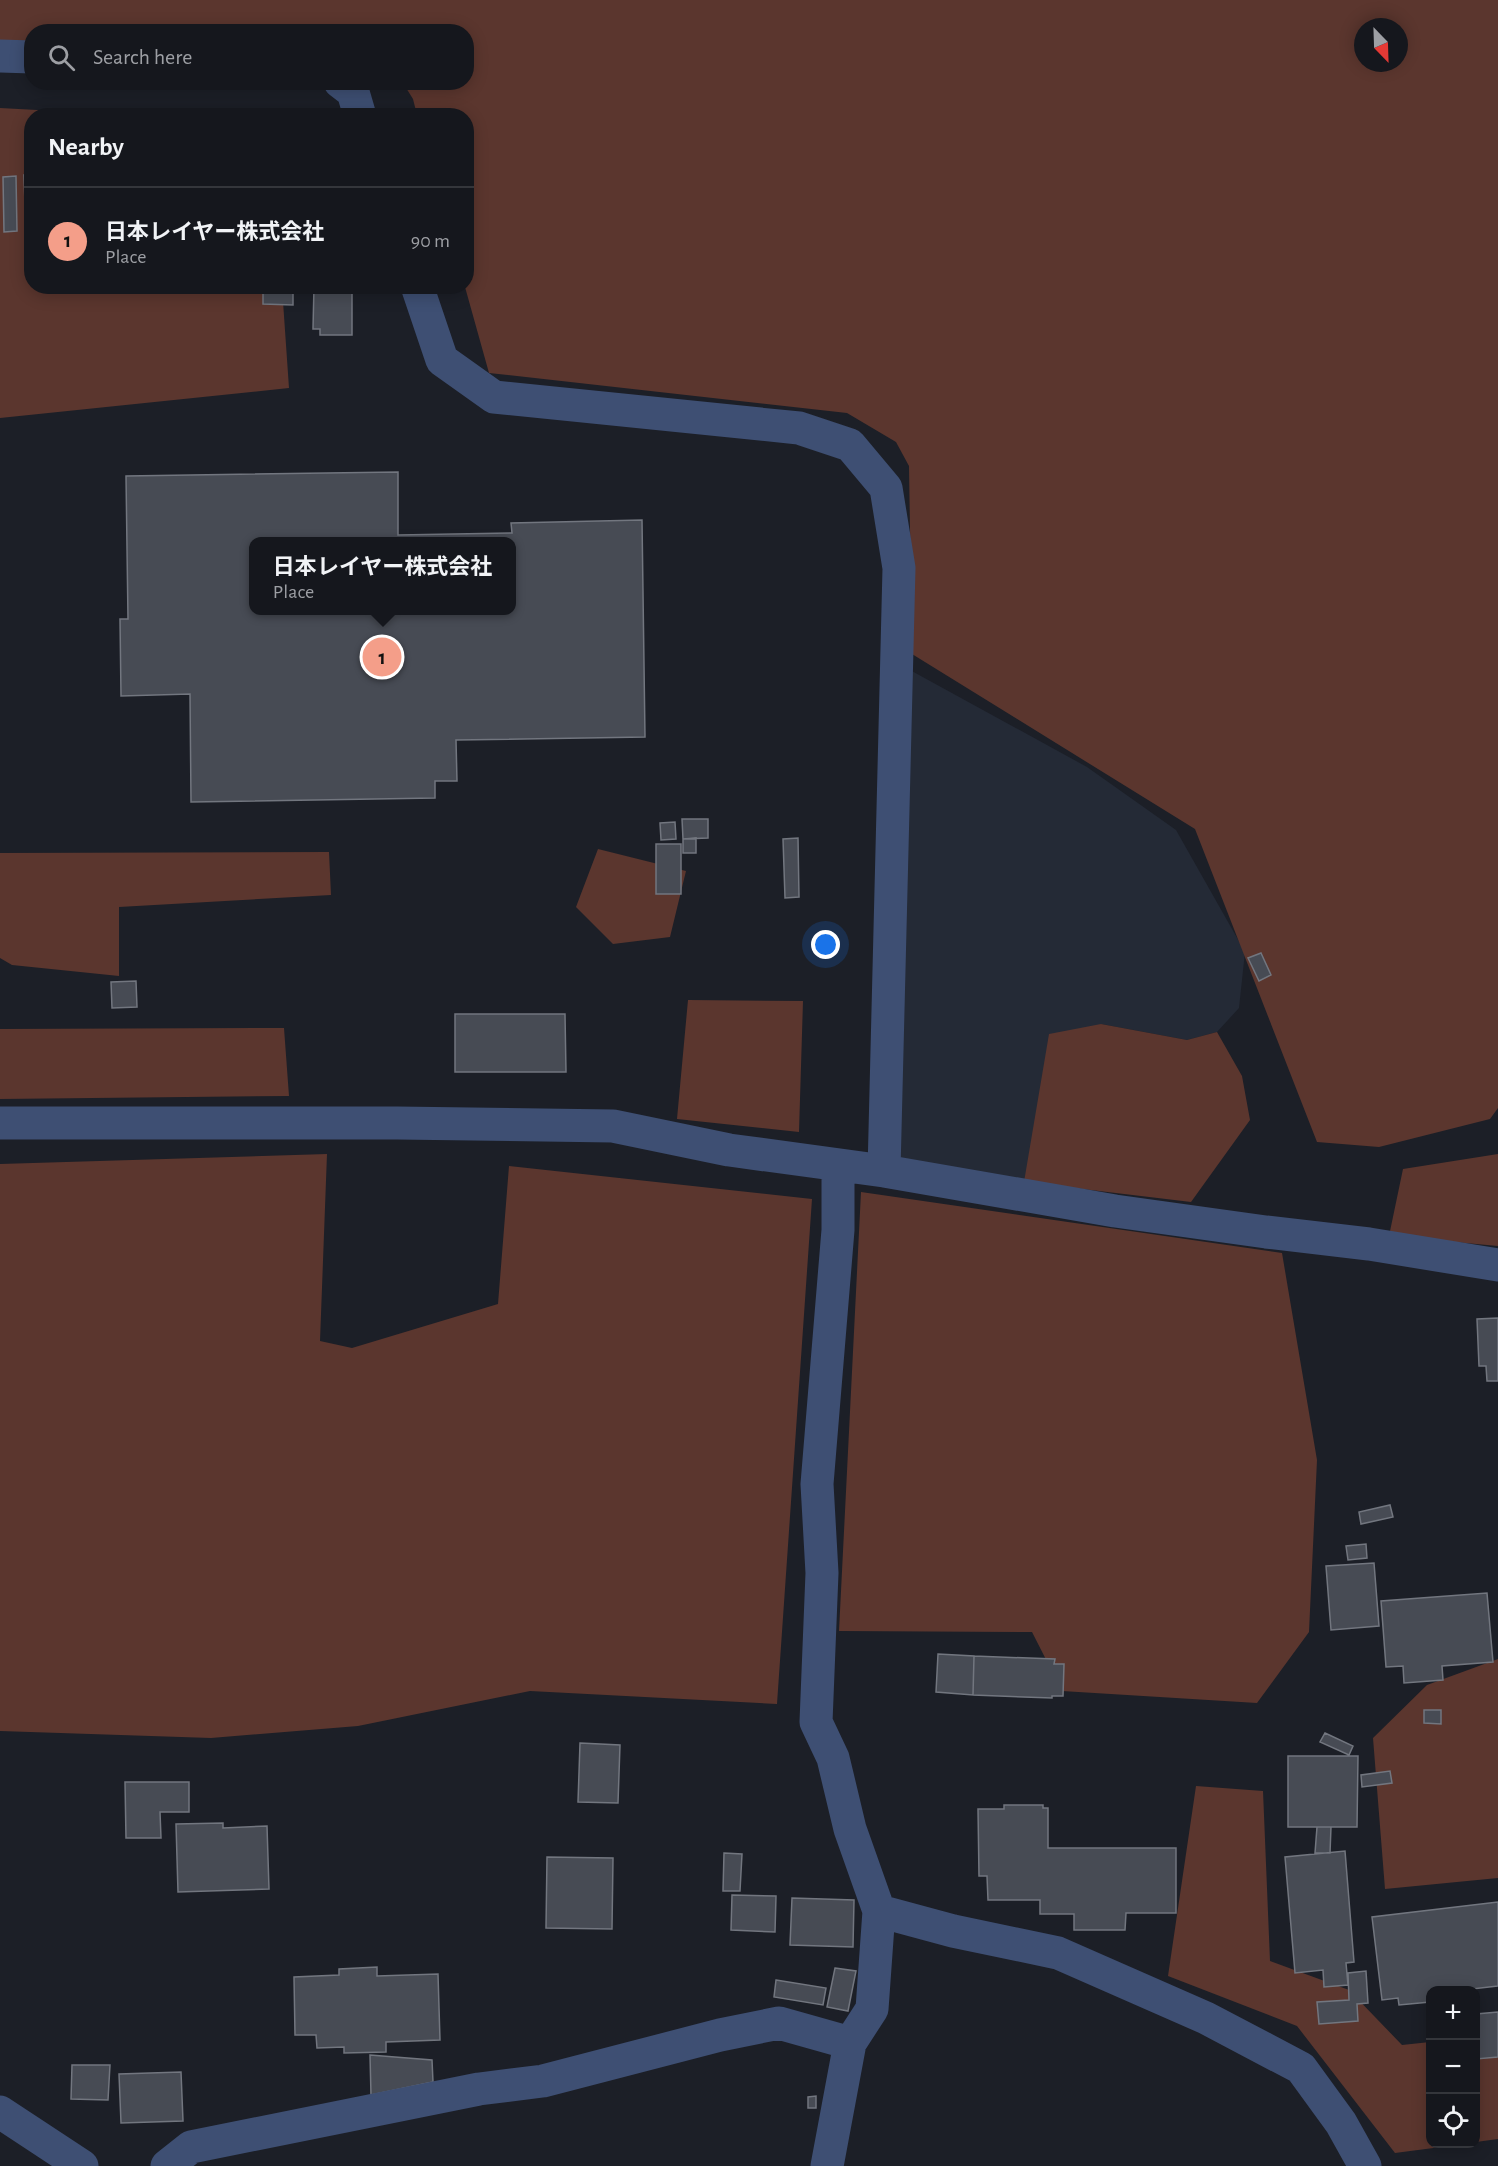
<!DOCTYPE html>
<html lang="en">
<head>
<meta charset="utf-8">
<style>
  body { margin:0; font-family:"Alegreya Sans","Noto Sans JP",sans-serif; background:#22242a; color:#f1f3f6 }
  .controls { position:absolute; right:18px; bottom:18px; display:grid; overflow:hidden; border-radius:12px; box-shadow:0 3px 15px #0003 }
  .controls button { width:54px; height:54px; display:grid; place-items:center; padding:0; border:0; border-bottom:2px solid #34363b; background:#15171d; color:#f1f3f6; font:30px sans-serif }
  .compass { position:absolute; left:1354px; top:18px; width:54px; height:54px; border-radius:50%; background:#15171d; box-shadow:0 3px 15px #0003; rotate:157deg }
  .you { position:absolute; left:826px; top:945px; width:21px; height:21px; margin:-15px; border:4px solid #fff; border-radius:50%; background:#1a73e8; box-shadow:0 0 0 9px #1a73e833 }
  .badge { display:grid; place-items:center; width:39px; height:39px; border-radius:50%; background:#f49e89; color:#111; font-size:20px; font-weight:700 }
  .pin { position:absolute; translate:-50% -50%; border:3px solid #fff; box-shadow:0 2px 6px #0006 }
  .popup { position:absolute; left:249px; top:537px; width:267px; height:78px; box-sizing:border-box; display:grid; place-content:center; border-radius:12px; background:#15171d; filter:drop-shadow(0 2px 4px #0005); font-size:20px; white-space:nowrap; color:#9d9fa4 }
  .popup b { font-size:22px; color:#f1f3f6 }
  .popup::after { content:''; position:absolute; left:50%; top:100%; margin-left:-12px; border:12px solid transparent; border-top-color:#15171d }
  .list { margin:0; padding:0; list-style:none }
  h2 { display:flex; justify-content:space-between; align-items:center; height:78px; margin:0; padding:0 24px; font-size:26px }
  h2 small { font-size:20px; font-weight:400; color:#9d9fa4 }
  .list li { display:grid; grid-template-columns:39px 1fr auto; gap:18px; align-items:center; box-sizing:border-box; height:108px; padding:0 24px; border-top:2px solid #34363b }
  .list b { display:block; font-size:22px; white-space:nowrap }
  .list p { margin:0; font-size:20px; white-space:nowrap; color:#9d9fa4 }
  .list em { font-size:20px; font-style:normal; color:#9d9fa4 }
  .icon { flex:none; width:33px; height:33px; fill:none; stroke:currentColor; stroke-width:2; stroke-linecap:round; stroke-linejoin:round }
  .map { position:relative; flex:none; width:1498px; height:2166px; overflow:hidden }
  .search { position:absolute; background:#15171d; box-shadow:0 3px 15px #0003; left:24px; top:24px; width:450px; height:66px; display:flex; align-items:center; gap:15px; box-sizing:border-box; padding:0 21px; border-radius:24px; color:#9d9fa4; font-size:22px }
  .panel { position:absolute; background:#15171d; box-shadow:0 3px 15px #0003; left:24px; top:108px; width:450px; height:186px; border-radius:24px }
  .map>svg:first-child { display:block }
  .built { fill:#242a36 }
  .green { fill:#5b362e; fill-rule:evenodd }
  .building { fill:#474b54; stroke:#72767f; stroke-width:1.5; fill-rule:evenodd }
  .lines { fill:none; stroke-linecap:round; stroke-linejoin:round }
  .minor { stroke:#3e4f73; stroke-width:33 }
  .tertiary { stroke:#3e4f73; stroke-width:33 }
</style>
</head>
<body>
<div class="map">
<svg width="1498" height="2166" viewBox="0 0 1498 2166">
  <rect width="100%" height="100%" fill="#1c1f27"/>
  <!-- built -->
  <path class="built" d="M899 664 1087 767 1176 830 1245 952 1239 1008 1217 1032 1187 1040 1101 1024 1024 1182 895 1172Z"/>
  <!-- green -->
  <path class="green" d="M0 0H1498V1108L1490 1119 1379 1147 1317 1142 1195 829 912 654 909 466 896 442 847 413 489 373 465 287 466 286V116L417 115 413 99 403 83 466 82V32H32L31 41 0 42ZM1363 27H1399V63H1363Z
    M0 108 130 115 32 116V286L282 287 289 388 0 418Z
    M598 849 686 871 670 937 613 944 576 907Z
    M329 852 331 895 119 907V976L12 965 0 958V853Z
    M688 1000 803 1001 799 1132 677 1119Z
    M1101 1024 1187 1040 1217 1032 1242 1076 1250 1120 1191 1202 1024 1182 1049 1034Z
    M284 1028 289 1096 0 1099V1029Z
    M327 1154 320 1341 352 1348 498 1304 509 1166 812 1199 777 1704 530 1691 358 1726 211 1738 0 1731V1164Z
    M1498 1154V1246L1389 1236 1403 1169Z
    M861 1192 1282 1253 1317 1460 1309 1632 1257 1703 1062 1691 1032 1632 839 1631Z
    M1498 1659V1878L1385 1889 1373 1738 1427 1685Z
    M1196 1786 1263 1791 1270 1961 1349 1990 1402 2045 1430 2042V2144H1464L1395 2153 1297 2026 1168 1976Z
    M1498 2035V2139L1476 2142V2037Z"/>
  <!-- building -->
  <path class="building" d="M24 175H32V232H26Z
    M16 176 17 231 4 232 3 177Z
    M263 286H293V305L263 304Z
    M314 286H352V335H320V329H313Z
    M398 472V535L512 533 511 523 642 520 645 737 456 740 457 781H435V798L191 802 190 694 121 696 120 619H128L126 476ZM253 542H511V610H253Z
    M682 819H708V838L683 839Z
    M675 822 676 839 661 840 660 823Z
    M696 838V853H683V839Z
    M798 838 799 897 785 898 783 839Z
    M656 844H681V894H656Z
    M1261 953 1271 975 1259 981 1248 958Z
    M136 981 137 1007 112 1008 111 982Z
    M455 1014H565L566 1072H455Z
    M1498 1318V1381H1487L1486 1366H1479L1477 1319Z
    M1390 1505 1393 1517 1361 1524 1359 1512Z
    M1366 1544 1367 1558 1348 1560 1346 1546Z
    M1374 1563 1379 1626 1331 1630 1326 1566Z
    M1487 1593 1493 1662 1442 1666 1443 1680 1404 1683 1403 1666 1386 1667 1381 1601Z
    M938 1654 974 1656 973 1695 936 1692Z
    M974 1656 1055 1659 1054 1664H1064L1063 1696H1052V1698L973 1695Z
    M1424 1710H1441V1724L1424 1723Z
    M1325 1733 1353 1746 1349 1755 1320 1742Z
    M580 1743 620 1745 618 1803 578 1802Z
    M1288 1756H1358L1357 1827H1288Z
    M1390 1771 1392 1783 1362 1787 1361 1775Z
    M125 1782H189V1812H160L161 1838H126Z
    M1004 1805H1043V1808H1048V1848H1176V1913H1126L1125 1930H1074V1914H1040V1900H988L987 1876H979L978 1809H1004Z
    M223 1823V1828L267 1826 269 1889 178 1892 176 1824Z
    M1317 1827H1331L1330 1853H1315Z
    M1345 1851 1354 1962 1346 1963 1348 1985 1324 1987 1323 1970 1295 1973 1285 1857Z
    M724 1853 742 1854 740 1891H723Z
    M547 1857 613 1858 612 1929 546 1928Z
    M732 1895 776 1896 775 1932 731 1930Z
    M792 1898 854 1900 853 1947 790 1945Z
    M1498 1902V1986L1463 1990H1430V2002L1399 2005 1398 1998 1382 2000 1372 1917Z
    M377 1967V1976L438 1974 440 2040 386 2042V2052L344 2053V2047L317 2048 316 2035H295L294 1977 339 1975V1969Z
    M835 1968 856 1971 848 2011 827 2007Z
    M1366 1971 1368 2003 1357 2004 1358 2021 1319 2024 1317 2002 1349 2000 1348 1973Z
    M776 1980 826 1988 823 2005 774 1997Z
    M1498 2012V2057L1476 2059V2014Z
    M370 2055 432 2060 433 2082 371 2095Z
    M72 2065H110L108 2100 71 2099Z
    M181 2072 183 2121 121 2123 119 2074Z
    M816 2096V2108H808V2097Z"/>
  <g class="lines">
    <!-- minor -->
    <path class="minor" d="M0 56 32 57
      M340 82 353 92 360 116
      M417 286 442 360 494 397 799 428 850 445 886 488 899 568 884 1171
      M0 1123H397L613 1126 729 1150 884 1171 1115 1211 1266 1232 1369 1244 1498 1265
      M879 1911 953 1931 1058 1953 1206 2018 1301 2068 1341 2123 1365 2166
      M167 2166 191 2147 479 2089 543 2081 720 2035 779 2023 850 2043
      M827 2166 850 2043 872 2009 879 1911 850 1829 833 1758 816 1722 822 1573 817 1484 838 1230V1165"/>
    <!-- tertiary -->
    <path class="tertiary" d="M0 2112 82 2166"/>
  </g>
</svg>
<div class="controls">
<button>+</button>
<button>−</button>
<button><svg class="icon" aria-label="locate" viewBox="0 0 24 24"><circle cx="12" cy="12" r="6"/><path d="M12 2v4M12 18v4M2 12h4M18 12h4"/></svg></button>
</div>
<svg class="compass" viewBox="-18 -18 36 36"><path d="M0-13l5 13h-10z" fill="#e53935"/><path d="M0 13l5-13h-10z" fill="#9d9fa4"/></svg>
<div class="you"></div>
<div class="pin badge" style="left:382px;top:657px">1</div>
<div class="popup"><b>日本レイヤー株式会社</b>Place</div>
<div class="search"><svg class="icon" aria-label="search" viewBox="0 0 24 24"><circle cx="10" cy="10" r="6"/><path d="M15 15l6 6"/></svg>Search here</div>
<section class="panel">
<h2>Nearby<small></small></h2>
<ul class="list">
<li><span class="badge">1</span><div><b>日本レイヤー株式会社</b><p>Place</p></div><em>90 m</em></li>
</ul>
</section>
</div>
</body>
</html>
